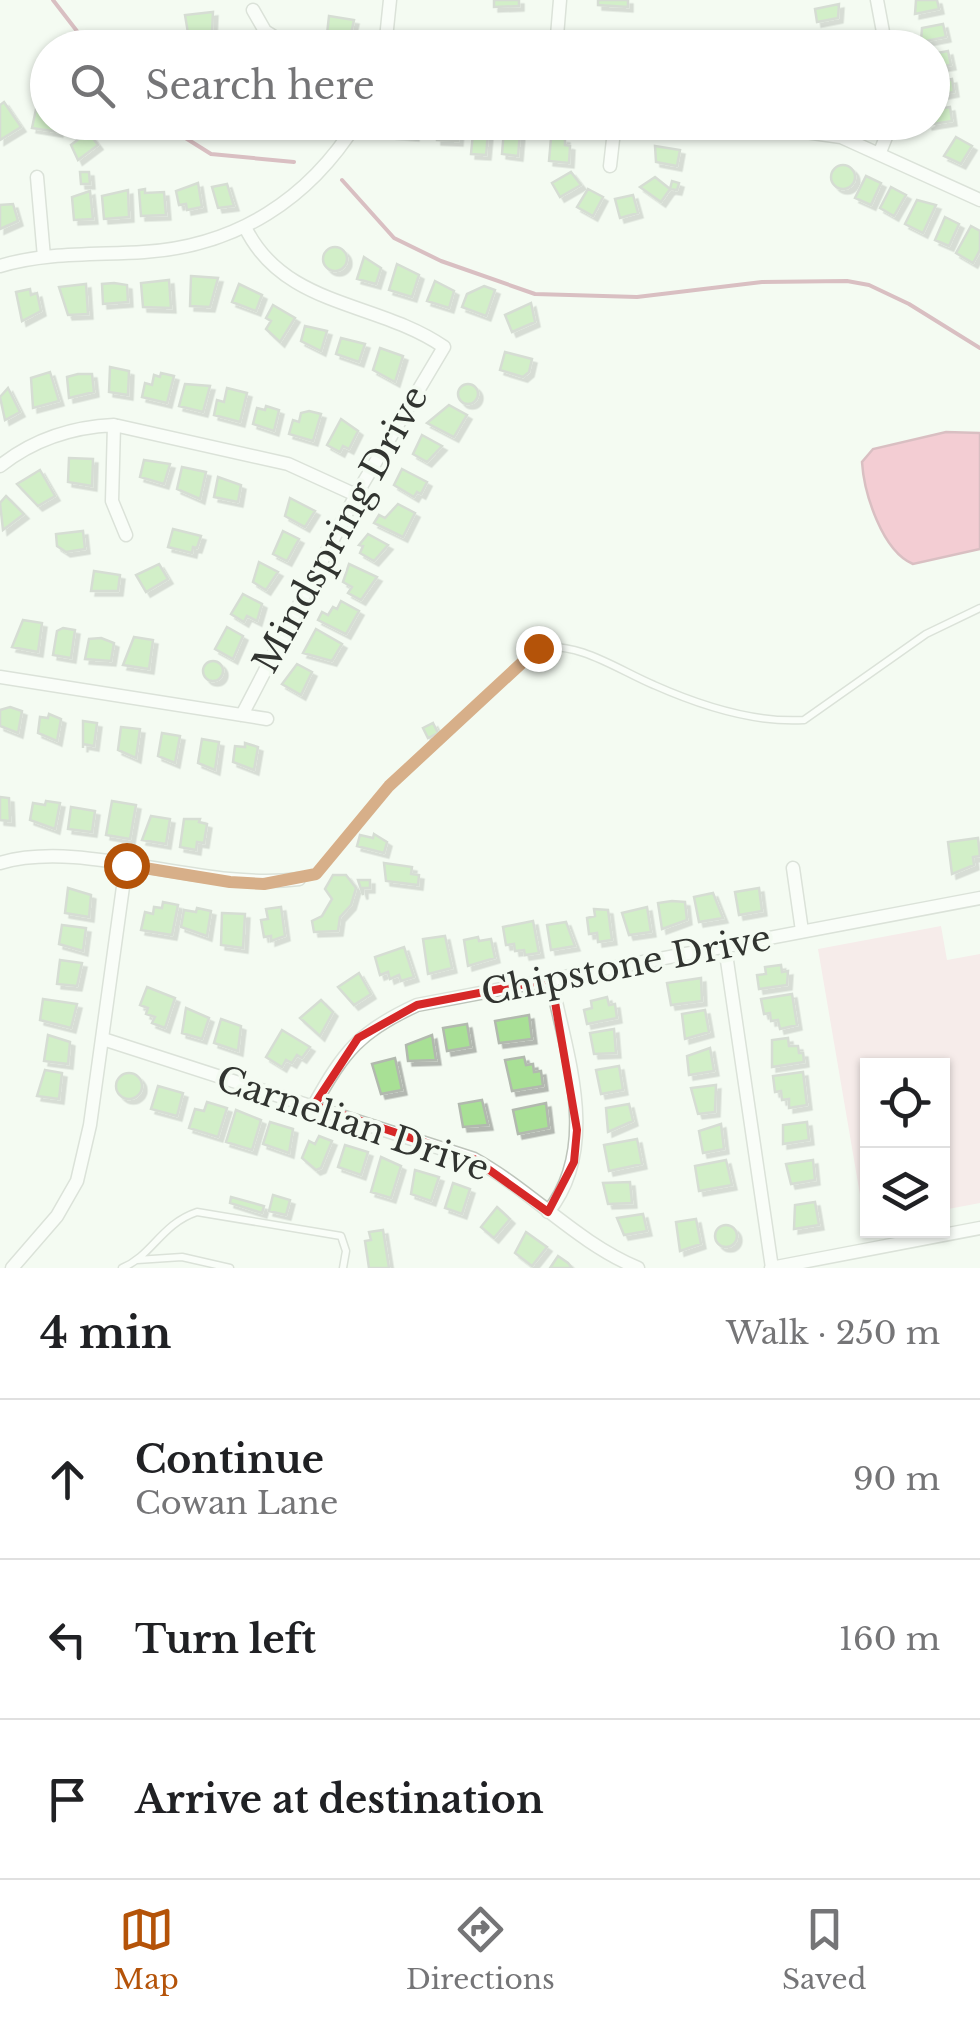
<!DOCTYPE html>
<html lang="en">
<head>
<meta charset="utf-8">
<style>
  body { margin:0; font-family:"Libre Baskerville",serif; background:#f2f2f2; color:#202124 }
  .controls { position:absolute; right:30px; bottom:30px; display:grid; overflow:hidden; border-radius:0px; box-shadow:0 2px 8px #0004 }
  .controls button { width:90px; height:90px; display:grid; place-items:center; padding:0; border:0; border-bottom:2px solid #e0e0e0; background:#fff; color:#202124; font:50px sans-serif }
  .stop { position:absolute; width:30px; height:30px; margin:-22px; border:8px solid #b45309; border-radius:50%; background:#fff }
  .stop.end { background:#b45309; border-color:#fff; box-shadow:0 2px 10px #0008 }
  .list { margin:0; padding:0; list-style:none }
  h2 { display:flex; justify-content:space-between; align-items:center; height:130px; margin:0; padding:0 40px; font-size:42px }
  h2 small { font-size:32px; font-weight:400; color:#757577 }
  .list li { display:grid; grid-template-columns:65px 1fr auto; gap:30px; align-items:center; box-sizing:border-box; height:160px; padding:0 40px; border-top:2px solid #e0e0e0 }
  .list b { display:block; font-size:38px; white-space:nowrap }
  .list p { margin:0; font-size:32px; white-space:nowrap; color:#757577 }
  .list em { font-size:32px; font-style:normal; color:#757577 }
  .icon { flex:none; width:55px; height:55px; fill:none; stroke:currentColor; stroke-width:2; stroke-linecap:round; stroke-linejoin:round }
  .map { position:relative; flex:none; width:980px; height:1268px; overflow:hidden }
  .search { position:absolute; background:#fff; box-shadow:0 2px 8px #0004; left:30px; right:30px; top:30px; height:110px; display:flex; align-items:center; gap:25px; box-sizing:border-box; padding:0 35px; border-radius:55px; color:#757577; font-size:38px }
  .sheet { height:610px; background:#fff }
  nav { display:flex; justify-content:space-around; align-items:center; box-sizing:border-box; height:140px; border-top:2px solid #e0e0e0; background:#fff; font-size:28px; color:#757577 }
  nav a { display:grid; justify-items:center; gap:5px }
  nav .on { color:#b45309 }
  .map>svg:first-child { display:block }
  .green { fill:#f8d9e0 }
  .water { fill:#f294ae; stroke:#b87788; stroke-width:2.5 }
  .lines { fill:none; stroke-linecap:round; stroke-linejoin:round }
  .stream { stroke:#b87788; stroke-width:4 }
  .building { fill:#a8e095; stroke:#b2b9af; stroke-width:2.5; filter:url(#shadow) }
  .lane-casing { stroke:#bdc4ba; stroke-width:9 }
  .street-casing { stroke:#bdc4ba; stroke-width:15 }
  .lane { stroke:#fff; stroke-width:6 }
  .street { stroke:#fff; stroke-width:12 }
  .route { stroke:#b45309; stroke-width:12 }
  .marked { fill:none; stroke:#d62828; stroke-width:8; stroke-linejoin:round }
  .labels { text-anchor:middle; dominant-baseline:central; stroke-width:8; stroke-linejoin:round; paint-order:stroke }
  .street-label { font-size:35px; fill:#313430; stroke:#f4fbf2 }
</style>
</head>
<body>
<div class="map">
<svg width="980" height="1268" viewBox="0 0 980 1268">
  <defs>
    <filter id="shadow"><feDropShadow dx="4.5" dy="4.5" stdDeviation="0" flood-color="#0004"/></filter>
  </defs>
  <rect width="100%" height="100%" fill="#f4fbf2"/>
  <!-- green -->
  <path class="green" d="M941 926 947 960 980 954V1203L943 1210 942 1066H868L865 1224 818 949Z"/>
  <!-- water -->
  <path class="water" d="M946 432 980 433V549L913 564C882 551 864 493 862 462L873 449Z"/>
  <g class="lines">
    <!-- stream -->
    <path class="stream" d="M53 0 90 48
      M160 122 211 154 294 162
      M342 180 394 238 441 261 535 294 637 297 762 282 847 281 869 285 909 304 980 348"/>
  </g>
  <!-- building -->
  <path class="building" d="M494 0H519V6L494 7Z
    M598 0H628V7L598 5Z
    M916 0H937L939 9 915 14Z
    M839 4 838 18 817 22 815 9Z
    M213 12 212 31 188 33 185 15Z
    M329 16 354 20 350 38 327 34Z
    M943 24 946 37 921 42 922 28Z
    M845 32V46L823 48 821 37Z
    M226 37 237 47V48H217Z
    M412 41 429 42V48H411Z
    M948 51 951 65 932 68V54Z
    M952 79 954 92 932 96V83Z
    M4 102 21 127 0 140V105Z
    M950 107 952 121 927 125 932 122V110Z
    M36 109 48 110V122H60L58 132 32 128Z
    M392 122H414V136L392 134Z
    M437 125 459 126 458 141 437 140Z
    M504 130 520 133 518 156 502 154Z
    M88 132 98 145 78 160 71 145Z
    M473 133 488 134 486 155 471 154Z
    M956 137 972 146 961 164 944 156Z
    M551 138 565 139V145L570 146 569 163 549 161Z
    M655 146 680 150 677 166 656 162Z
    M831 177a12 12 0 1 1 24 0a12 12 0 1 1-24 0Z
    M80 172H89L90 184H81Z
    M571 172 581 185 560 197 552 183Z
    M866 176 881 183 871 205 855 198Z
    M655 177 670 189 672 181 679 183 677 190 670 189 661 202 640 187Z
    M198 183 202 207 187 210 186 204 179 205 176 191Z
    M227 184 234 206 218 208 212 187Z
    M891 187 906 195 894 216 880 208Z
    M145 189V193L164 192 166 215 141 216 139 190Z
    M588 189 603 197 593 216 577 207Z
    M128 190 129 217 104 219 102 196Z
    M90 191 93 219 74 220 72 197Z
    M633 195 638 213 620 218 615 199Z
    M917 200 936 205 923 233 905 224Z
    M13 204 18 221 0 229V205Z
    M945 217 959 224 949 246 935 240Z
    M971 226 980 231V250L973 263 956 253Z
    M323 259a12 12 0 1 1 24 0a12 12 0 1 1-24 0Z
    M364 257 381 268 376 284 357 279Z
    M397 264 419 275 412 297 389 290Z
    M191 276 218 278 210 307 190 306Z
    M169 280 171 308 143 307 141 283Z
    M435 281 454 291 449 308 427 301Z
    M114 283 127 285 128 302 103 304 102 284Z
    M86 284 88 314 68 315 59 287Z
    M239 284 262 295 256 311 232 302Z
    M484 286 495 290 486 316 462 307 467 294Z
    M30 289 31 295 37 293 41 311 22 321 16 292Z
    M531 303 535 322 512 332 505 315Z
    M273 305 295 318 280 342 266 329 271 321 266 318Z
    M305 326 327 331 321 351 301 341Z
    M341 338 365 344 359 362 336 354Z
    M380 348 403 356 395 382 373 370Z
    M505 352 532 359 529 372 523 377 500 370Z
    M110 367 129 371 128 395 109 392Z
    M50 372 59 401 33 408 31 378Z
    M161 373 174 376 167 403 142 397 145 383 152 385 154 375 160 377Z
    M78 374H92L94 392 69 398 67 377Z
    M458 394a10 10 0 1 1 20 0a10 10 0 1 1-20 0Z
    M185 384 210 386 203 412 179 406Z
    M8 388 20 412 5 420 0 397Z
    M227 388 247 393 240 422 214 415 217 400 224 402Z
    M449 405 467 415 454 437 427 423Z
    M266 406 279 410 274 431 253 424 257 408 265 410Z
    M309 411 321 414 313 441 289 434 293 420 299 422 301 413Z
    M341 419 358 431 349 449 343 446 340 452 327 445Z
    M422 435 442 446 427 462 413 454Z
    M69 458 93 459 92 486 68 482Z
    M144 460 170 464 164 484 140 477Z
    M182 467 206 472 200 499 177 489Z
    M402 469 427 482 421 494 417 492 414 497 394 485Z
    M40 470 55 496 38 506 17 484Z
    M218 477 241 485 238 502 214 497Z
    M6 496 24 514 3 530 0 503Z
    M290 498 315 511 305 527 285 516Z
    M398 504 415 513 403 537 374 523 379 515 385 518Z
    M173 529 201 536 197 548 193 547 192 553 168 547Z
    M83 531 85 549 66 552 57 546 56 534Z
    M283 531 299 539 287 561 273 554Z
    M368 534 388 545 374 561 360 553 363 546 359 545Z
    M259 562 278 572 266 590 253 582Z
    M159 564 168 579 146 592 136 575Z
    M349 564 377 577 361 600 348 593 352 587 343 582Z
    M94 571 120 575 118 591H91Z
    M243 594 262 604 257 621 247 616 244 622 231 614Z
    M341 601 359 611 346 634 318 620 322 612 328 615 333 607 337 609Z
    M23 620 42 623 38 652 12 647Z
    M227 627 243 636 233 659 215 649Z
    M63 628 75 630 71 658 53 655 57 631Z
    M316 629 342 644 332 661 303 653Z
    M134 637 153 640 149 669 123 665Z
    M101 638 114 643 111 661 85 659 89 639Z
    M203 671a10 10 0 1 1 20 0a10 10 0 1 1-20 0Z
    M297 664 312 672 301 695 282 684Z
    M10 707 22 711 18 733 0 726V710Z
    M49 714 61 719 57 741 38 733 40 717 48 718Z
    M83 721 97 723 94 746 83 744V748Z
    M433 723 438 733 428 738 423 728Z
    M121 727 140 729 136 758 118 750Z
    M162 733 180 736 175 763 158 756Z
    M202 739 219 742 215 770 198 763Z
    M245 743 258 747 254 770 233 762 235 746 245 747Z
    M0 797 9 798 10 821 0 820Z
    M46 801 60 803 55 829 30 820 33 803 45 805Z
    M112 801 136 805 130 839 106 835Z
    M71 807 95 811 92 832 68 829Z
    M151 816 170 819 166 844 142 840Z
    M184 819H200L199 822 207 824 204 843 197 842 196 850 180 847Z
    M374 834 387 842 384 853 357 846 360 835 373 838Z
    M978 838 980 856 973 857 974 865 952 874 948 842Z
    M384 863 412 867 411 874 419 875 418 885 386 881Z
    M333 875H346L356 888 351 905 340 917 338 931 314 932 312 921 322 916 332 899 325 889Z
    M358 880H370V888H363V895Z
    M68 888 91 895 89 917 65 913Z
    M759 888 762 911 739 915 735 892Z
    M713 893 723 918 699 922 694 897Z
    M672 901 685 902 687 920 662 929 658 903Z
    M163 902 178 905 172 935 141 930 145 912 153 914 154 907 162 908Z
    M281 907 285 936 271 941V936L264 937 261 920 268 919 266 909Z
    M647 907 651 932 629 935 622 913Z
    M197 908 211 911 207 936 181 927 184 910 196 912Z
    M594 909 608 910 612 940 598 942 597 933 589 934 587 918 595 916Z
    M222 913 245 914 243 948 221 945Z
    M533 921 539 953 525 955 524 950 515 951 514 944 506 945 503 927Z
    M566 922 575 946 551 950 547 925Z
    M62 925 86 928 83 951 59 944Z
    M445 936 452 968 428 974 423 939Z
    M478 937 479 941 491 939 495 958 468 966 464 940Z
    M404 947 414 977 401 981 399 975 390 979 388 972 380 975 375 957Z
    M60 960 82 963 77 986 57 984Z
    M781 965 782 972 788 971 787 985 759 989 757 975 766 974 765 967Z
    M359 973 371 994 354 1005 338 987Z
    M701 978 702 1001 671 1005 667 983Z
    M147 987 175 998 165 1028 152 1023 155 1017 146 1014 148 1008 140 1005Z
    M792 994 797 1025 780 1029 778 1020 771 1021 770 1013 764 1014 761 999Z
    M607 997 609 1005 615 1004 617 1018 587 1024 584 1010 592 1008 591 1001Z
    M43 999 77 1004 71 1028 40 1020Z
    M321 1000 333 1012 320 1036 300 1018Z
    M186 1008 209 1018 202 1039 182 1033Z
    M705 1010 709 1032 685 1039 682 1014Z
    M529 1015 532 1039 499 1043 495 1021Z
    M221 1019 241 1026 238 1051 214 1043Z
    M467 1024 471 1047 447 1051 443 1028Z
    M614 1029 616 1053 594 1054 590 1033Z
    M282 1030 310 1047 302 1058 297 1055 292 1063 286 1060 282 1067 266 1057Z
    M48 1035 70 1042 68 1064 44 1061Z
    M432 1035 436 1060 408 1061 406 1045Z
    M788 1038 789 1046H798L799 1053H803L804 1062 772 1067V1040Z
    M710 1048 714 1071 689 1075 687 1056Z
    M524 1057 526 1065 533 1064 534 1072 541 1071 543 1086 512 1091 505 1060Z
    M395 1058 402 1090 381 1094 372 1064Z
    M619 1066 623 1090 601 1094 596 1070Z
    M45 1070 62 1073 59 1099 37 1096Z
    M803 1072 807 1105 789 1108V1099L782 1100 781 1091 775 1092 773 1076Z
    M116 1086a13 13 0 1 1 26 0a13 13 0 1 1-26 0Z
    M716 1085 715 1112 698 1114 691 1088Z
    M158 1086 183 1093 177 1116 151 1109Z
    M482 1100 488 1125 463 1127 459 1104Z
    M207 1102 227 1108 218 1137 189 1128 195 1109 204 1111Z
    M546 1103 549 1128 518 1134 513 1110Z
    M629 1104 633 1121 608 1132 606 1108Z
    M236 1110 261 1120 252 1150 226 1142Z
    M270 1122 293 1129 289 1153 263 1144Z
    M807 1122 809 1140 783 1144V1125Z
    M721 1124 724 1149 703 1153 699 1131Z
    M319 1136 332 1141 321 1168 316 1170 302 1158 309 1141 315 1144Z
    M637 1139 642 1164 609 1171 604 1145Z
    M345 1145 368 1152 361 1175 338 1167Z
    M381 1157 401 1166 391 1198 371 1192Z
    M726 1160 732 1185 699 1191 695 1166Z
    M813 1160 815 1180 791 1184 786 1164Z
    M415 1170 439 1177 431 1201 411 1194Z
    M630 1182 632 1203 608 1204 603 1183Z
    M453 1183 470 1189 462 1214 445 1208Z
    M273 1195 290 1200 286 1215 269 1211Z
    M231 1197 264 1206 262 1213 230 1203Z
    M815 1202 819 1225 794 1229 795 1205Z
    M497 1207 510 1219 494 1238 481 1227Z
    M643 1214 647 1231 624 1235 617 1218Z
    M696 1219 701 1244 680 1251 676 1222Z
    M715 1236a11 11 0 1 1 22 0a11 11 0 1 1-22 0Z
    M383 1230 389 1268H369L365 1241 371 1240 369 1232Z
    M526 1232 547 1247 532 1266 515 1253Z
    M558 1256 568 1263 572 1268H550Z"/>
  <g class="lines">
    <!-- lane casing -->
    <g class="lane-casing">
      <path id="lane" d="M300 879 316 874 389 786 538 648C579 641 618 670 654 685 699 705 755 723 804 720L926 634 980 608
        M137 1260 182 1257 230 1268
        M122 1268C152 1256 161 1224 197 1212L341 1236 346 1251 343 1268"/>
    </g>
    <!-- street casing -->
    <g class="street-casing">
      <path id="street" d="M877 0 886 48
        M253 10 265 31 292 48
        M385 48 390 0
        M556 48 560 0
        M735 122 841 137 980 200
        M880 152 892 122
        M610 166 615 122
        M37 177 44 257
        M0 266C46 252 97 255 144 252 237 246 309 199 357 122
        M114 425 112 501 126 535
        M0 466C34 439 71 427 114 425L288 464 356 495
        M0 677 267 719
        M242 715 356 495 444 347C378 301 284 308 245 227
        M0 863C84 838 203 892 299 879
        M793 868 802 931
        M725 947 772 1268
        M103 1039 474 1159C532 1191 576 1242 638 1268
        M314 1105C344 1051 360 1031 417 1005L980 898
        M548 1212C601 1146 566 1054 551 979
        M12 1268 57 1216 77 1181 90 1125 126 865
        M771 1268 980 1228"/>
    </g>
    <!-- lane -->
    <use href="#lane" class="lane"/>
    <!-- street -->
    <use href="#street" class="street"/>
  </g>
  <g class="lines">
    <!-- route -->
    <path class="route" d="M126 865 230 882 264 884 316 874 389 786 538 648"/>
  </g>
  <!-- marked area -->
  <path d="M0 0H980V1268H0ZM551 979 577 1130 574 1162 548 1212 474 1159 314 1105 358 1038 417 1005Z" fill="#f4fbf2" fill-opacity=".55" fill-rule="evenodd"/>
  <path class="marked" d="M551 979 577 1130 574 1162 548 1212 474 1159 314 1105 358 1038 417 1005Z"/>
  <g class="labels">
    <!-- street labels -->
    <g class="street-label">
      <text transform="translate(340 529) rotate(-61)">Mindspring Drive</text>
      <text transform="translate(626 965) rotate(-11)">Chipstone Drive</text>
      <text transform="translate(353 1123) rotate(19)">Carnelian Drive</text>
    </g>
  </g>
</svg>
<div class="controls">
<button><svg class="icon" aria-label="locate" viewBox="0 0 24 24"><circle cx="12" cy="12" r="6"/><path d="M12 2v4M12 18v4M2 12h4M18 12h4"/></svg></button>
<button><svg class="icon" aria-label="layers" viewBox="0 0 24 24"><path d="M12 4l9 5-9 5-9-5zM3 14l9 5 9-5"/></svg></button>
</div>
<div class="stop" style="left:126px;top:865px"></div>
<div class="stop end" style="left:538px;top:648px"></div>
<div class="search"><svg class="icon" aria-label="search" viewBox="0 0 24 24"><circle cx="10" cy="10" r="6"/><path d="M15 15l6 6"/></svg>Search here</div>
</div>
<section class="sheet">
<h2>4 min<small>Walk · 250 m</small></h2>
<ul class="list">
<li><svg class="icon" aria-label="ahead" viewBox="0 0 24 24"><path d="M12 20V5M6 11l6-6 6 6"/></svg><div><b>Continue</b><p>Cowan Lane</p></div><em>90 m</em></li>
<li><svg class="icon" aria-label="left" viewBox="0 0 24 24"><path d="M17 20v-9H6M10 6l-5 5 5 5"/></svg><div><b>Turn left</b></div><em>160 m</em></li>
<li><svg class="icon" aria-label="arrive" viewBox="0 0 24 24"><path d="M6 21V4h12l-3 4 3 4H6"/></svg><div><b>Arrive at destination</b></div></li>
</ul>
</section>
<nav>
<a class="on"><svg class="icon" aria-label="map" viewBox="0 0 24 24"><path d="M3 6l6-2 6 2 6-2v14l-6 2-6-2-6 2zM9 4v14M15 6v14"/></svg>Map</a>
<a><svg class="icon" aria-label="directions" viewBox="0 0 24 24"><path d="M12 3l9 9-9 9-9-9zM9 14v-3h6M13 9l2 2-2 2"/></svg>Directions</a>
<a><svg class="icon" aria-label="saved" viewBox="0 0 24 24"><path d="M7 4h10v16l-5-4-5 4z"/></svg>Saved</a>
</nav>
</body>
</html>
